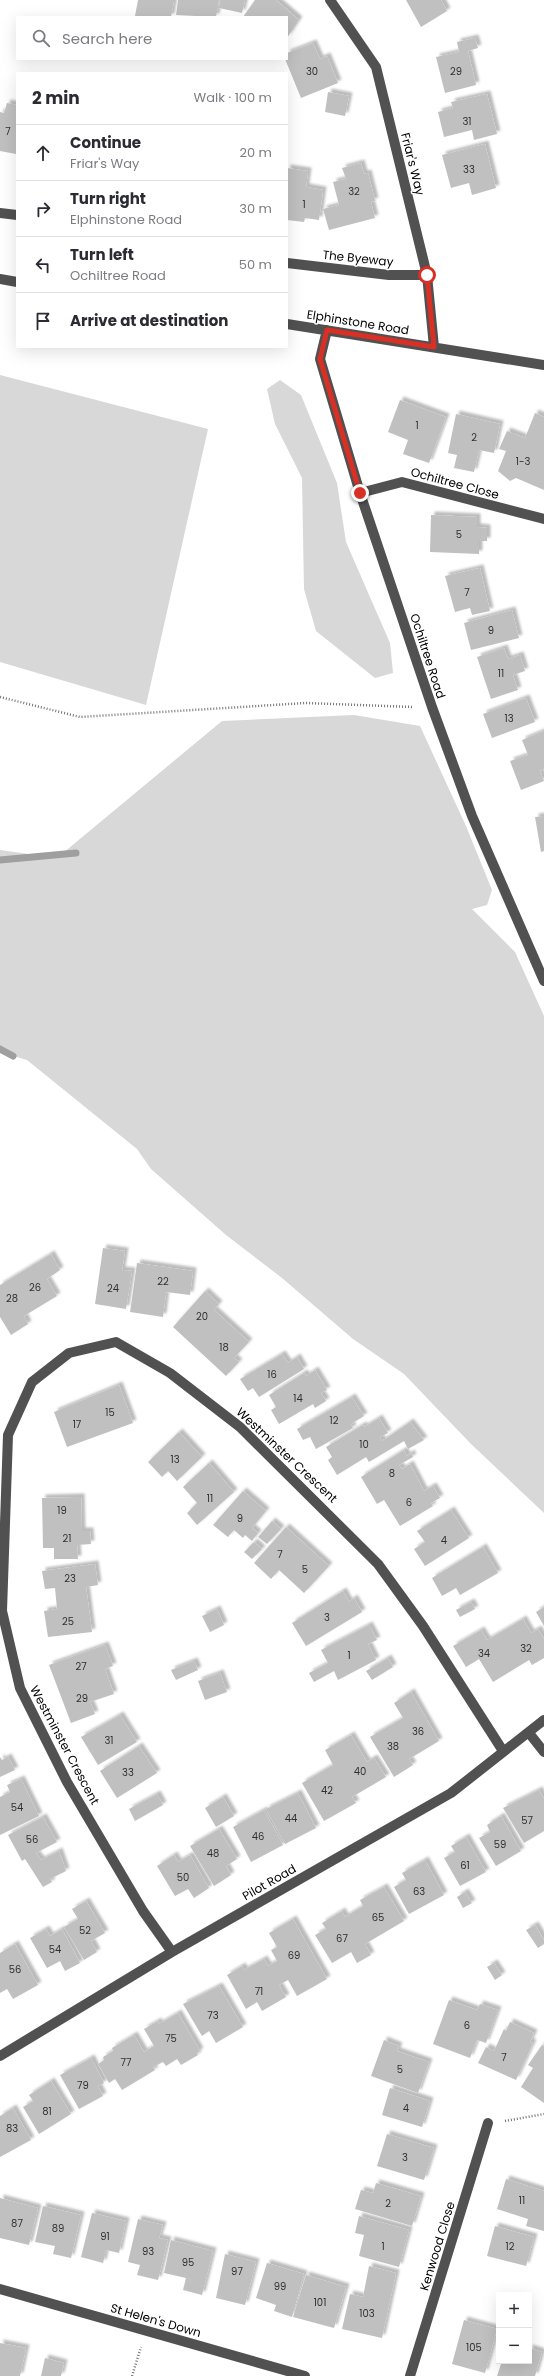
<!DOCTYPE html>
<html lang="en">
<head>
<meta charset="utf-8">
<style>
  body { margin:0; font-family:Poppins,sans-serif; background:#f7f7f7; color:#2b2b33 }
  .controls { position:absolute; right:12px; bottom:12px; display:grid; overflow:hidden; border-radius:0px; box-shadow:0 4px 16px #0002 }
  .controls button { width:36px; height:36px; display:grid; place-items:center; padding:0; border:0; border-bottom:1px solid #e1e1e2; background:#fff; color:#2b2b33; font:20px sans-serif }
  .stop { position:absolute; width:12px; height:12px; margin:-9px; border:3px solid #d93025; border-radius:50%; background:#fff }
  .stop.end { background:#d93025; border-color:#fff; box-shadow:0 1px 4px #0008 }
  .list { margin:0; padding:0; list-style:none }
  h2 { display:flex; justify-content:space-between; align-items:center; height:52px; margin:0; padding:0 16px; font-size:17px }
  h2 small { font-size:13px; font-weight:400; color:#7c7c81 }
  .list li { display:grid; grid-template-columns:26px 1fr auto; gap:12px; align-items:center; box-sizing:border-box; height:56px; padding:0 16px; border-top:1px solid #e1e1e2 }
  .list b { display:block; font-size:15px; white-space:nowrap }
  .list p { margin:0; font-size:13px; white-space:nowrap; color:#7c7c81 }
  .list em { font-size:13px; font-style:normal; color:#7c7c81 }
  .icon { flex:none; width:22px; height:22px; fill:none; stroke:currentColor; stroke-width:2; stroke-linecap:round; stroke-linejoin:round }
  .map { position:relative; flex:none; width:544px; height:2376px; overflow:hidden }
  .search { position:absolute; background:#fff; box-shadow:0 4px 16px #0002; left:16px; top:16px; width:272px; height:44px; display:flex; align-items:center; gap:10px; box-sizing:border-box; padding:0 14px; border-radius:0px; color:#7c7c81; font-size:15px }
  .panel { position:absolute; background:#fff; box-shadow:0 4px 16px #0002; left:16px; top:72px; width:272px; height:276px; border-radius:0px }
  .map>svg:first-child { display:block }
  .green { fill:#d8d8d8 }
  .lines { fill:none; stroke-linecap:round; stroke-linejoin:round }
  .stream { stroke:#9f9f9f; stroke-width:7 }
  .building { fill:#c0c0c0; filter:url(#shadow) }
  .path { stroke:#737373; stroke-width:2.5; stroke-dasharray:1 2; stroke-linecap:butt }
  .minor { stroke:#515151; stroke-width:10 }
  .route { stroke:#d93025; stroke-width:5 }
  .labels { text-anchor:middle; dominant-baseline:central; stroke-width:3; stroke-linejoin:round; paint-order:stroke }
  .number-label { font-size:10px; fill:#303030 }
  .street-label { font-size:12px; fill:#000; stroke:#fff }
</style>
</head>
<body>
<div class="map">
<svg width="544" height="2376" viewBox="0 0 544 2376">
  <defs>
    <filter id="shadow"><feDropShadow dx="3.5" dy="-3.5" stdDeviation="1" flood-color="#0004"/></filter>
  </defs>
  <rect width="100%" height="100%" fill="#fff"/>
  <!-- green -->
  <path class="green" d="M0 375 208 429 146 705 0 662Z
    M280 380 301 395 337 483 346 542 390 643 393 673 375 678 316 631 304 589 302 478 275 424 267 389Z
    M354 715 420 726 466 826 492 890 487 905 472 909 515 952 544 1016V1513L471 1444 404 1374 353 1339 282 1278 226 1235 151 1169 137 1149 27 1060 0 1052V850L57 858 222 721Z"/>
  <g class="lines">
    <!-- stream -->
    <path class="stream" d="M0 860 76 853
      M0 1049 13 1056"/>
  </g>
  <!-- building -->
  <path class="building" d="M138 0H174L171 17 135 16Z
    M178 0H219L216 17 176 15Z
    M220 0H245L242 13 219 8Z
    M255 0H276L299 20 287 38V17H243Z
    M406 0H441L447 11 421 27Z
    M475 38 478 48 468 51 476 85 445 93 436 57 459 52 457 42Z
    M313 43 320 59 327 56 338 83 301 98 285 59H287V53Z
    M328 92 349 96 345 116 325 112Z
    M487 94 497 134 474 140 472 130 444 137 438 112 453 108 451 102Z
    M7 103 17 105 16 154 0 151V112L4 113Z
    M485 144 496 188 472 195 469 183 451 188 442 155Z
    M361 163 364 174 368 173 375 201 371 202 375 218 329 230 323 209 339 205 333 182 346 179 342 168Z
    M287 168 308 171 306 187 323 190 319 220 305 218 304 222 287 220Z
    M400 400 446 417 429 463 403 454 408 440 388 432Z
    M535 413 544 417V490L516 478 510 481 498 471 506 451 499 449 507 431 525 438Z
    M456 414 500 424 494 453 479 450 474 472 454 468 457 455 448 453Z
    M431 515 477 517V527L487 528V541H479V554L430 552Z
    M480 568 490 611 472 615 470 608 455 612 445 576Z
    M512 610 519 638 471 650 464 623Z
    M504 648 508 659 520 655 525 671 513 675 518 690 491 699 477 657Z
    M526 698 535 722 492 738 483 714Z
    M544 731V769L540 771 544 781 521 790 510 761 528 755 522 740Z
    M544 816V851L541 852 535 817Z
    M103 1248 125 1251 122 1270 132 1271 126 1309 95 1304Z
    M51 1254 60 1270 47 1279 57 1296 24 1316 28 1324 11 1335 0 1317V1285Z
    M137 1263 193 1271 190 1295 166 1292 163 1317 130 1312Z
    M205 1291 219 1304 214 1310 249 1342 234 1358 239 1362 226 1376 173 1327Z
    M282 1354 288 1363 297 1357 304 1369 259 1397 253 1388 248 1391 240 1379Z
    M315 1370 327 1390 321 1393 326 1401 315 1408 313 1404 279 1424 271 1410 276 1407 269 1395 304 1373 306 1376Z
    M119 1385 133 1423 67 1447 54 1412Z
    M352 1397 364 1416 351 1424 353 1428 316 1449 310 1437 303 1440 297 1429Z
    M379 1418 388 1433 380 1437 382 1441 410 1422 424 1440 408 1449 404 1441 369 1462 366 1457 337 1475 328 1460 332 1457 326 1447 363 1425 364 1427Z
    M179 1432 202 1457 177 1481 168 1471 162 1477 148 1462Z
    M404 1450 407 1456 411 1453 413 1457 399 1465 402 1469 410 1464 424 1491 433 1486 440 1498 431 1503 433 1506 400 1526 384 1500 377 1504 361 1477Z
    M209 1463 234 1492 197 1525 187 1513 197 1503 183 1487Z
    M243 1491 266 1511 252 1528 258 1533 252 1541 245 1535 243 1538 234 1530 228 1537 213 1525Z
    M81 1497 82 1531H90L91 1544 77 1545 78 1559H54V1548H43L42 1498Z
    M451 1510 469 1538 425 1566 414 1549 425 1542 417 1531Z
    M272 1521 281 1529 267 1544 258 1537Z
    M286 1527 329 1566 304 1593 279 1570 271 1579 254 1563Z
    M254 1542 262 1549 252 1559 244 1552Z
    M483 1547 498 1573 460 1595 456 1588 442 1596 432 1578Z
    M95 1564 98 1585 86 1587 92 1632 48 1637 44 1611 57 1609 55 1588 45 1589 42 1571Z
    M343 1591 349 1602 354 1598 362 1612 306 1646 292 1623Z
    M471 1602 475 1609 460 1617 456 1610Z
    M544 1607V1626L536 1612Z
    M217 1609 224 1625 210 1632 202 1616Z
    M523 1619 531 1633 538 1629 544 1639V1658L532 1665 529 1660 493 1682 479 1659 466 1667 453 1646 481 1630 487 1640Z
    M369 1625 377 1640 368 1644 376 1660 338 1680 334 1671 314 1682 309 1673 328 1663 321 1650Z
    M105 1645 113 1666 105 1669 114 1694 90 1702 95 1714 71 1723 49 1665Z
    M388 1658 393 1667 372 1680 366 1671Z
    M194 1661 198 1670 176 1680 171 1670Z
    M220 1673 227 1692 205 1700 198 1681Z
    M411 1692 439 1741 409 1759 413 1765 394 1777 370 1737 403 1718 394 1703Z
    M120 1715 137 1742 98 1765 81 1737Z
    M351 1735 367 1762 374 1758 386 1777 352 1797 356 1803 324 1821 302 1783 333 1765 325 1750Z
    M139 1746 157 1773 117 1798 100 1771Z
    M0 1757 2 1760 8 1757 15 1770 0 1777Z
    M21 1779 39 1816 0 1835V1797L10 1792 7 1785Z
    M539 1790 544 1799V1831L524 1843 503 1808Z
    M298 1793 316 1828 285 1844 266 1809Z
    M157 1794 163 1805 135 1821 129 1809Z
    M223 1797 234 1816 216 1827 205 1808Z
    M264 1810 283 1845 251 1862 233 1827Z
    M501 1816 521 1851 496 1866 479 1838 490 1832 487 1825Z
    M43 1817 57 1842 36 1853 41 1860 59 1851 66 1871 50 1879 52 1882 43 1887 25 1859 22 1861 8 1835Z
    M219 1829 237 1859 226 1866 231 1875 214 1886 190 1846Z
    M466 1837 486 1872 460 1886 444 1858 455 1852 451 1846Z
    M174 1855 178 1862 190 1855 209 1888 194 1898 188 1889 175 1896 157 1866Z
    M425 1860 444 1895 409 1914 394 1887 406 1880 402 1873Z
    M384 1887 404 1921 365 1944 371 1955 357 1963 351 1952 332 1963 315 1935 326 1929 322 1923 342 1911 345 1917 363 1906 360 1900Z
    M465 1892 472 1903 463 1908 457 1897Z
    M86 1901 105 1933 91 1941 97 1952 84 1960 64 1927 78 1919 72 1909Z
    M293 1919 327 1979 297 1996 288 1980 279 1985 286 1997 262 2011 257 2002 246 2009 227 1975 242 1966 244 1970 264 1959 268 1966 277 1961 271 1950 277 1947 269 1933Z
    M535 1925 544 1940V1944L538 1948 526 1930Z
    M46 1929 50 1936 62 1929 80 1963 65 1971 60 1961 47 1968 30 1938Z
    M15 1944 38 1985 13 1999 7 1989 0 1993V1953Z
    M494 1963 502 1975 495 1980 487 1967Z
    M219 1986 243 2027 216 2043 209 2031 202 2036 183 2004Z
    M449 2000 477 2010 480 2004 498 2010 486 2043 477 2040 470 2058 433 2044Z
    M178 2013 200 2051 197 2053 198 2055 181 2065 177 2059 166 2066 163 2062 153 2067 155 2070 122 2090 115 2079 109 2083 98 2064 104 2060 103 2057 113 2051 112 2048 134 2035 144 2052 154 2046 144 2029 158 2021 159 2024Z
    M510 2022 534 2033 530 2042 533 2043 516 2080 478 2063 486 2047 494 2051 504 2029 506 2031Z
    M384 2040 399 2046 397 2051 429 2062 418 2093 371 2076Z
    M542 2045 544 2046V2103L521 2087 533 2068 528 2065Z
    M91 2058 104 2083 98 2086 103 2096 79 2109 60 2075Z
    M51 2081 71 2114 39 2134 23 2107 33 2101 29 2095Z
    M390 2088 430 2101 422 2127 382 2115Z
    M13 2108 31 2140 0 2157V2116Z
    M387 2134 434 2148 424 2180 377 2166Z
    M506 2179 544 2191V2231L526 2226 528 2219 497 2209Z
    M376 2183 421 2196 412 2226 355 2209 361 2190 373 2193Z
    M0 2198 38 2208 29 2245 0 2238Z
    M43 2206 81 2215 71 2258 53 2254 55 2246 35 2242Z
    M92 2213 126 2221 119 2253 106 2250 103 2263 81 2257Z
    M359 2216 409 2230 399 2267 359 2256 364 2235 355 2233Z
    M138 2219 163 2225 159 2238 168 2240 158 2280 137 2275 140 2265 128 2262Z
    M495 2226 534 2237 526 2266 487 2256Z
    M171 2240 213 2251 202 2295 183 2290 186 2278 164 2273Z
    M225 2254 256 2262 245 2305 216 2298Z
    M267 2263 304 2274 292 2317 274 2311 276 2305 256 2298Z
    M369 2266 396 2273 382 2338 342 2329 350 2294 363 2297Z
    M306 2275 346 2287 334 2328 293 2317Z
    M464 2320 497 2329 485 2373 452 2364Z
    M0 2343 26 2348 20 2376H0Z
    M529 2348 542 2352 535 2376H497L502 2361H529Z
    M45 2358 64 2363 61 2376H41Z"/>
  <g class="lines">
    <!-- path -->
    <path class="path" d="M0 697 80 717 306 703 413 707
      M505 2121 544 2114
      M132 2376 141 2347"/>
    <!-- minor -->
    <path class="minor" d="M330 0 376 67 427 275 434 347
      M0 213 17 215
      M287 263 389 275H427
      M0 279 17 282
      M287 324 544 365
      M327 330 320 359 360 493 432 707 472 816 544 981
      M360 493 402 482 544 519
      M529 1733 544 1752
      M172 1952 143 1911 67 1782 20 1688 2 1611 8 1435 32 1382 69 1353 116 1342 170 1373 240 1427 378 1564 423 1626 503 1751
      M0 2056 172 1952 451 1793 544 1720
      M0 2289 305 2376
      M410 2376 488 2123"/>
  </g>
  <g class="lines">
    <!-- route -->
    <path class="route" d="M360 493 320 359 327 330 434 347 427 275"/>
  </g>
  <g class="labels">
    <!-- number labels -->
    <g class="number-label">
      <text x="312" y="71">30</text>
      <text x="456" y="71">29</text>
      <text x="467" y="121">31</text>
      <text x="8" y="131">7</text>
      <text x="469" y="169">33</text>
      <text x="354" y="191">32</text>
      <text x="304" y="204">1</text>
      <text x="417" y="425">1</text>
      <text x="474" y="437">2</text>
      <text x="523" y="461">1-3</text>
      <text x="459" y="534">5</text>
      <text x="467" y="592">7</text>
      <text x="491" y="630">9</text>
      <text x="501" y="673">11</text>
      <text x="509" y="718">13</text>
      <text x="163" y="1281">22</text>
      <text x="35" y="1287">26</text>
      <text x="113" y="1288">24</text>
      <text x="12" y="1298">28</text>
      <text x="202" y="1316">20</text>
      <text x="224" y="1347">18</text>
      <text x="272" y="1374">16</text>
      <text x="298" y="1398">14</text>
      <text x="110" y="1412">15</text>
      <text x="334" y="1420">12</text>
      <text x="77" y="1424">17</text>
      <text x="364" y="1444">10</text>
      <text x="175" y="1459">13</text>
      <text x="392" y="1473">8</text>
      <text x="210" y="1498">11</text>
      <text x="409" y="1502">6</text>
      <text x="62" y="1510">19</text>
      <text x="240" y="1518">9</text>
      <text x="67" y="1538">21</text>
      <text x="444" y="1540">4</text>
      <text x="280" y="1554">7</text>
      <text x="305" y="1569">5</text>
      <text x="70" y="1578">23</text>
      <text x="327" y="1617">3</text>
      <text x="68" y="1621">25</text>
      <text x="526" y="1648">32</text>
      <text x="484" y="1653">34</text>
      <text x="349" y="1655">1</text>
      <text x="81" y="1666">27</text>
      <text x="82" y="1698">29</text>
      <text x="418" y="1731">36</text>
      <text x="109" y="1740">31</text>
      <text x="393" y="1746">38</text>
      <text x="360" y="1771">40</text>
      <text x="128" y="1772">33</text>
      <text x="327" y="1790">42</text>
      <text x="17" y="1807">54</text>
      <text x="291" y="1818">44</text>
      <text x="527" y="1820">57</text>
      <text x="258" y="1836">46</text>
      <text x="32" y="1839">56</text>
      <text x="500" y="1844">59</text>
      <text x="213" y="1853">48</text>
      <text x="465" y="1865">61</text>
      <text x="183" y="1877">50</text>
      <text x="419" y="1891">63</text>
      <text x="378" y="1917">65</text>
      <text x="85" y="1930">52</text>
      <text x="342" y="1938">67</text>
      <text x="55" y="1949">54</text>
      <text x="294" y="1955">69</text>
      <text x="15" y="1969">56</text>
      <text x="259" y="1991">71</text>
      <text x="213" y="2015">73</text>
      <text x="467" y="2025">6</text>
      <text x="171" y="2038">75</text>
      <text x="504" y="2057">7</text>
      <text x="126" y="2062">77</text>
      <text x="400" y="2069">5</text>
      <text x="83" y="2085">79</text>
      <text x="406" y="2108">4</text>
      <text x="47" y="2111">81</text>
      <text x="12" y="2128">83</text>
      <text x="405" y="2157">3</text>
      <text x="522" y="2200">11</text>
      <text x="388" y="2203">2</text>
      <text x="17" y="2223">87</text>
      <text x="58" y="2228">89</text>
      <text x="105" y="2236">91</text>
      <text x="383" y="2246">1</text>
      <text x="510" y="2246">12</text>
      <text x="148" y="2251">93</text>
      <text x="188" y="2262">95</text>
      <text x="237" y="2271">97</text>
      <text x="280" y="2286">99</text>
      <text x="320" y="2302">101</text>
      <text x="367" y="2313">103</text>
      <text x="474" y="2347">105</text>
    </g>
    <!-- street labels -->
    <g class="street-label">
      <text transform="translate(413 164) rotate(76)">Friar's Way</text>
      <text transform="translate(358 258) rotate(6)">The Byeway</text>
      <text transform="translate(358 322) rotate(9)">Elphinstone Road</text>
      <text transform="translate(455 483) rotate(15)">Ochiltree Close</text>
      <text transform="translate(428 656) rotate(72)">Ochiltree Road</text>
      <text transform="translate(287 1455) rotate(43)">Westminster Crescent</text>
      <text transform="translate(65 1745) rotate(62)">Westminster Crescent</text>
      <text transform="translate(269 1882) rotate(-30)">Pilot Road</text>
      <text transform="translate(437 2246) rotate(-73)">Kenwood Close</text>
      <text transform="translate(156 2320) rotate(16)">St Helen's Down</text>
    </g>
  </g>
</svg>
<div class="controls">
<button>+</button>
<button>−</button>
</div>
<div class="stop" style="left:427px;top:275px"></div>
<div class="stop end" style="left:360px;top:493px"></div>
<div class="search"><svg class="icon" aria-label="search" viewBox="0 0 24 24"><circle cx="10" cy="10" r="6"/><path d="M15 15l6 6"/></svg>Search here</div>
<section class="panel">
<h2>2 min<small>Walk · 100 m</small></h2>
<ul class="list">
<li><svg class="icon" aria-label="ahead" viewBox="0 0 24 24"><path d="M12 20V5M6 11l6-6 6 6"/></svg><div><b>Continue</b><p>Friar's Way</p></div><em>20 m</em></li>
<li><svg class="icon" aria-label="right" viewBox="0 0 24 24"><path d="M7 20v-9h11M14 6l5 5-5 5"/></svg><div><b>Turn right</b><p>Elphinstone Road</p></div><em>30 m</em></li>
<li><svg class="icon" aria-label="left" viewBox="0 0 24 24"><path d="M17 20v-9H6M10 6l-5 5 5 5"/></svg><div><b>Turn left</b><p>Ochiltree Road</p></div><em>50 m</em></li>
<li><svg class="icon" aria-label="arrive" viewBox="0 0 24 24"><path d="M6 21V4h12l-3 4 3 4H6"/></svg><div><b>Arrive at destination</b></div></li>
</ul>
</section>
</div>
</body>
</html>
